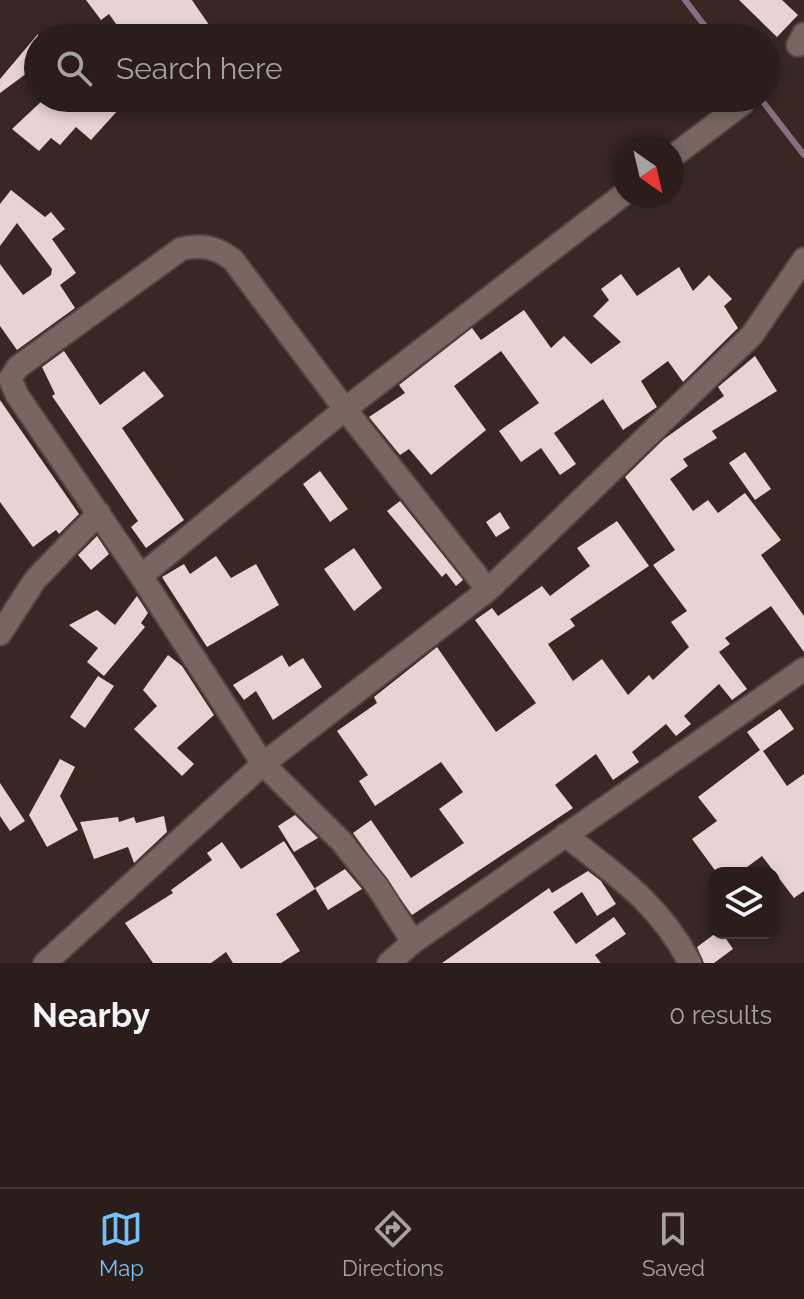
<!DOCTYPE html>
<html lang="en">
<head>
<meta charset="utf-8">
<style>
  body { margin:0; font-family:Raleway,sans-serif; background:#362a27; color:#f1f3f6 }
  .controls { position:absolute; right:24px; bottom:24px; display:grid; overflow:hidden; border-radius:16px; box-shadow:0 4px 12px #0003 }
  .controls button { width:72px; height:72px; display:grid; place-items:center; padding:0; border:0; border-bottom:2px solid #463b39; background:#2a1d1a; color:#f1f3f6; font:40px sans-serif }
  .compass { position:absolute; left:612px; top:136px; width:72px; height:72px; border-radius:50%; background:#2a1d1a; box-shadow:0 4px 12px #0003; rotate:146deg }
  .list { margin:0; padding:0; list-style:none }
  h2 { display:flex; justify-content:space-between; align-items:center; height:104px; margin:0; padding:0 32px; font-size:34px }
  h2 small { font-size:26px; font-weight:400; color:#a5a2a2 }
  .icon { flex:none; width:44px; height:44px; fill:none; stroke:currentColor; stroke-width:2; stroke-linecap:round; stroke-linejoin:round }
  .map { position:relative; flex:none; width:804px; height:963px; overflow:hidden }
  .search { position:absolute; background:#2a1d1a; box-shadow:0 4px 12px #0003; left:24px; right:24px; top:24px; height:88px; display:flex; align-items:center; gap:20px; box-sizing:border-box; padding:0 28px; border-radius:44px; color:#a5a2a2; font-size:30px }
  .sheet { height:224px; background:#2a1d1a }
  nav { display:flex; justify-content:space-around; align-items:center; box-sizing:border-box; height:112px; border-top:2px solid #463b39; background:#2a1d1a; font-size:22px; color:#a5a2a2 }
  nav a { display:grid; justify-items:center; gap:4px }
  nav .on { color:#77c0f7 }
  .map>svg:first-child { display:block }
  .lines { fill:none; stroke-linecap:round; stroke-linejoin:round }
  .stream { stroke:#8b6e81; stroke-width:6 }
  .building { fill:#e9d2d6 }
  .minor-casing { stroke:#534642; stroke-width:26 }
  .minor { stroke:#796660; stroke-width:22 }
</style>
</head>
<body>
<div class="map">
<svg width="804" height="963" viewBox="0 0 804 963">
  <rect width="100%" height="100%" fill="#382723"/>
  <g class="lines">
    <!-- stream -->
    <path class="stream" d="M685 0 714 38
      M760 98 804 155"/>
  </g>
  <!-- building -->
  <path class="building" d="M86 0H192L218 38H126L109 14 101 20Z
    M739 0H782L798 15 777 37Z
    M38 34V65L0 93V79Z
    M45 98H129L91 140 76 127 60 145 51 138 39 151 12 129Z
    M11 190 45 217 51 212 65 229 52 239 76 273 60 285 75 308 17 350 0 326V264L23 295 51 275 52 269 17 223 0 246V204Z
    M679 267 693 291 709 275 732 299 724 306 738 328 683 382 668 361 641 381 657 407 623 430 603 399 554 433 576 464 560 475 541 448 521 462 499 431 539 403 501 351 454 386 486 430 431 475 409 449 400 455 369 417 405 393 399 385 472 328 481 340 524 310 551 348 564 336 591 364 621 342 593 316 609 300 601 289 621 274 637 296Z
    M64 351 100 405 144 371 164 396 122 428 184 520 146 548 131 527 138 521 52 396 55 394 42 367Z
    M755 356 777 391 712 431 717 438 683 459 688 466 670 479 693 511 708 500 718 513 745 493 781 540 761 555 804 616V652L771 606 725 638 730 644 719 652 747 689 732 700 719 684 684 716 691 724 676 736 666 724 632 752 639 762 613 780 596 754 555 785 573 808 412 915 353 833 371 820 411 878 464 843 439 809 463 792 441 762 375 806 359 781 368 775 337 731 377 703 374 697 437 647 496 732 536 703 475 620 492 608 498 616 542 586 550 596 590 566 577 548 617 521 649 566 570 619 575 626 548 644 573 681 602 659 628 695 649 675 653 680 689 647 671 622 687 611 653 565 675 550 625 477 664 439 724 396 718 387Z
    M0 400 79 514 59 534 56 530 33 547 0 502Z
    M745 452 771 489 755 500 729 463Z
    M320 471 348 509 330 522 303 484Z
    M400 501 463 580 456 586 446 573 442 577 387 511Z
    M500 512 510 528 496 537 486 522Z
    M97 536 109 554 91 570 78 555Z
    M354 548 382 588 354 611 324 569Z
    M216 556 231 578 256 564 279 605 207 647 162 577 184 564 190 574Z
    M137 596 148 613 141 623 145 627 104 676 87 662 98 648 69 625 97 610 115 625Z
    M168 655 182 666 214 715 177 748 194 764 182 776 134 729 157 706 143 690Z
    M282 655 289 667 303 658 322 687 273 720 256 691 244 700 233 685Z
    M98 676 114 686 85 728 70 717Z
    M780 709 794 729 763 751 787 786 804 774V891L794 898 762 856 739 873H717L692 839 717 821 698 797 760 750 747 732Z
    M60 759 75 767 60 796 78 830 47 847 29 815Z
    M0 783 25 821 10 831 0 816Z
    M295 815 318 838 294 852 278 826Z
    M164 816 167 832 134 863 128 847 94 859 80 822 118 817 119 822 134 817 136 823Z
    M284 841 315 889 276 914 300 951 281 963H233L226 952 211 963H153L125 923 173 893 171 890 212 860 207 853 222 842 241 869Z
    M345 869 362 889 328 910 315 888Z
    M588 871 601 881 616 904 597 916 582 892 553 912 576 944 614 917 626 934 595 955 601 963H442L549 888 552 893Z
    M716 933H722L733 949 714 963H704L697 947Z"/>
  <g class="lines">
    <!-- minor casing -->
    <g class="minor-casing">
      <path id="minor" d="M798 45 804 34
        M672 157 742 104
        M141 576 345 409 624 194
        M0 634 35 580 99 513
        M565 835C616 875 660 904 690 963
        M413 942 377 886 342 842 263 764 141 576 17 395 10 379 18 367 181 249C202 244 216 247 233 260L345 409 488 590
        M45 963 263 764 488 590 752 335 804 259
        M389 963 413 942 804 669"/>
    </g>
    <!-- minor -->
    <use href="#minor" class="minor"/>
  </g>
</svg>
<div class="controls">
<button><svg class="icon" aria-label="layers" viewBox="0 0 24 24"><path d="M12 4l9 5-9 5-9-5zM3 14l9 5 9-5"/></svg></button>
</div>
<svg class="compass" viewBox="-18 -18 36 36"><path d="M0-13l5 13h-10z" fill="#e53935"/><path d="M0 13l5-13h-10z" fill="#a5a2a2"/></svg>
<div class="search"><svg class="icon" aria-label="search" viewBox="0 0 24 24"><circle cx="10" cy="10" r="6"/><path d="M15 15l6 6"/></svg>Search here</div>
</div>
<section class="sheet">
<h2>Nearby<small>0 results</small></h2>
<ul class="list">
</ul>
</section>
<nav>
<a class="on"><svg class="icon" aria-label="map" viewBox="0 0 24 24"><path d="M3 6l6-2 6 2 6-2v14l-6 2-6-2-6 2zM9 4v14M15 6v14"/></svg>Map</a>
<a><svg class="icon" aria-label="directions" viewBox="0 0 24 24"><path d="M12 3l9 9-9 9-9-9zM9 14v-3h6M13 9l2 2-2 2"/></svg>Directions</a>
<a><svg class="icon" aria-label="saved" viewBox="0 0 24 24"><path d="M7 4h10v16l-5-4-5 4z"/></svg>Saved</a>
</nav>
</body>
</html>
